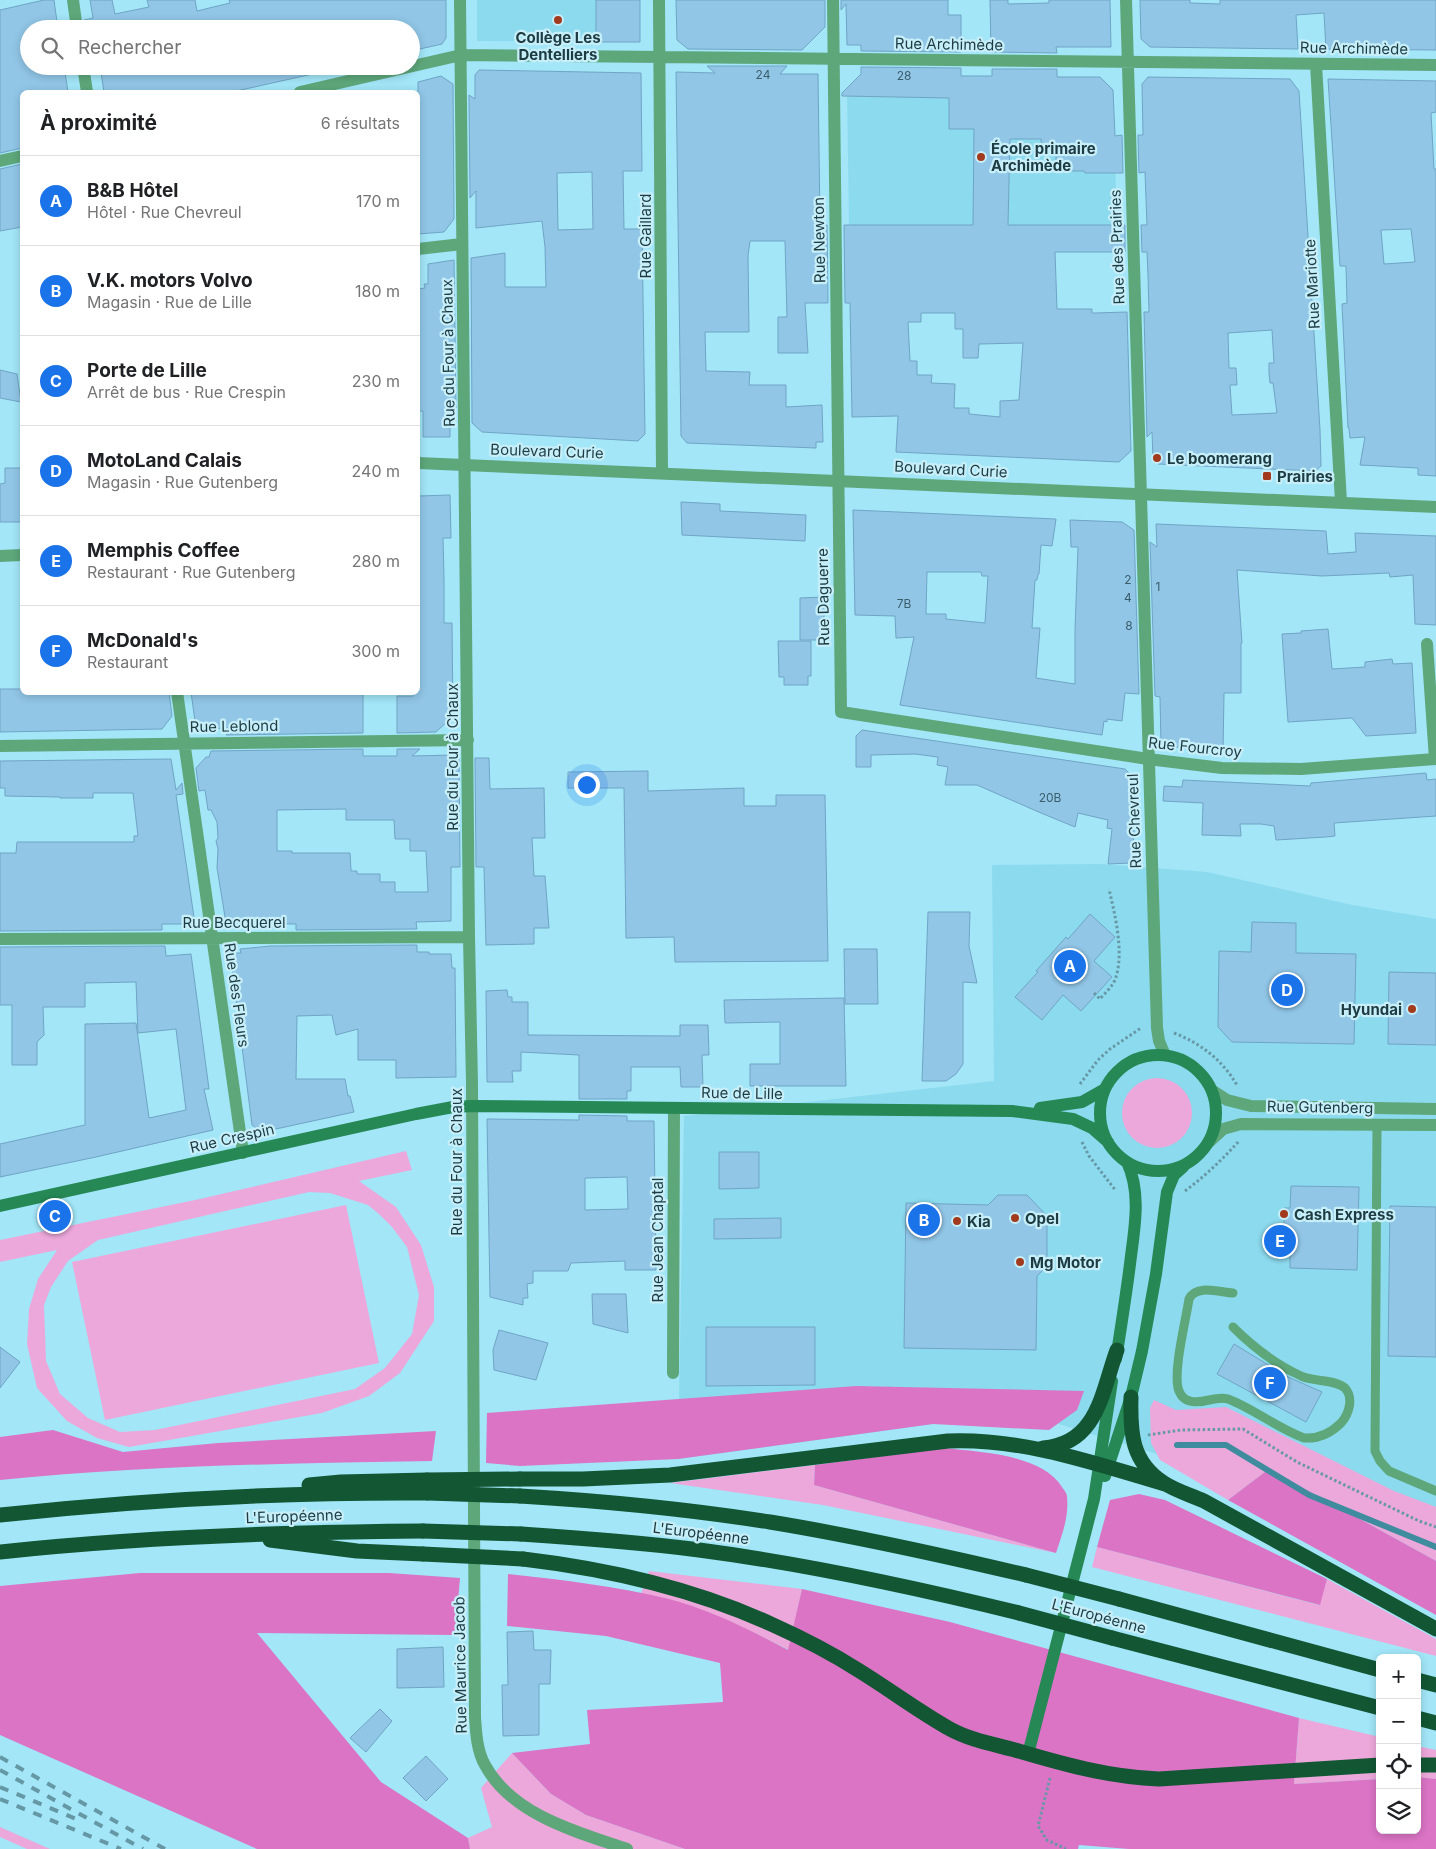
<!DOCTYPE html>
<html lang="fr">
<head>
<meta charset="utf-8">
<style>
  body { margin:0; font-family:Inter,sans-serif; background:#f6f6f6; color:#202124 }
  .controls { position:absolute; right:15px; bottom:15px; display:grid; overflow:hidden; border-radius:8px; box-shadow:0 2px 8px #0003 }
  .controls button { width:45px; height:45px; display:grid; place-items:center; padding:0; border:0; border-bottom:1px solid #e0e0e0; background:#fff; color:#202124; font:25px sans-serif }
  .you { position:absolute; left:586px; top:784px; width:18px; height:18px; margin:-12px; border:4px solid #fff; border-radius:50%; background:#1a73e8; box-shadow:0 0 0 8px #1a73e833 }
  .badge { display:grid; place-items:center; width:32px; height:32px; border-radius:50%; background:#1a73e8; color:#fff; font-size:16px; font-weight:700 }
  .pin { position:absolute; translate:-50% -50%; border:2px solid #fff; box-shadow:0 1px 5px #0006 }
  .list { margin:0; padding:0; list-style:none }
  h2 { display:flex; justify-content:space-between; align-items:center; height:65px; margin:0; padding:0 20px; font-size:21px }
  h2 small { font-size:16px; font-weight:400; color:#757577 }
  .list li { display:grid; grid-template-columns:32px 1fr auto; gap:15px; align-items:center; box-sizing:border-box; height:90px; padding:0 20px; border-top:1px solid #e0e0e0 }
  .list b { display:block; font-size:19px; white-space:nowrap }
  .list p { margin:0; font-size:16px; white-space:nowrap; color:#757577 }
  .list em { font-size:16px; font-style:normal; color:#757577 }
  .icon { flex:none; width:28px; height:28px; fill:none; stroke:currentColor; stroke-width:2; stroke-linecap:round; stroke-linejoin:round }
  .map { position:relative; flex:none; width:1436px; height:1849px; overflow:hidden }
  .search { position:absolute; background:#fff; box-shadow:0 2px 8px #0003; left:20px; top:20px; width:400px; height:55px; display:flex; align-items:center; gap:12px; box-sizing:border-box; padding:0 18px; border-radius:28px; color:#757577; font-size:19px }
  .panel { position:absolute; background:#fff; box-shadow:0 2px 8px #0003; left:20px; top:90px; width:400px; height:605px; border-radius:8px }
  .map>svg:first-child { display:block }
  .built { fill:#8cdaee }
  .green { fill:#eca8da; fill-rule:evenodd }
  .forest { fill:#db74c5 }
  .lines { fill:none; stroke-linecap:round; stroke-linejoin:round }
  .stream { stroke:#3e8c9e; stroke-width:6 }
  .building { fill:#91c6e7; stroke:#70a4c4; fill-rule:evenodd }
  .path { stroke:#6698a5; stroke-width:3; stroke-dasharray:2.5 2.5; stroke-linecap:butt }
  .service { stroke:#5ea77b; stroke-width:9 }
  .minor { stroke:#5ea77b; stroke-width:12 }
  .tertiary { stroke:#5ea77b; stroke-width:12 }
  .secondary { stroke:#258855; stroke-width:12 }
  .motorway { stroke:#125634; stroke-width:15 }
  .rail { stroke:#6597a4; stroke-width:4; stroke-dasharray:9 9; stroke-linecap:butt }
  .motorway-bridge { stroke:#125634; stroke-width:15 }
  .poi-dot { fill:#a23a1d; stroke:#c7eff9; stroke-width:2 }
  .labels { text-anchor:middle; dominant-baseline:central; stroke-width:4.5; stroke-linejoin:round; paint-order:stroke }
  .number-label { font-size:12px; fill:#3b5e6b }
  .poi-label { font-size:15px; font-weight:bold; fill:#1e3b42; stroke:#c7eff9; text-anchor:start }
  .street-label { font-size:15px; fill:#1e3b42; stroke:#c7eff9 }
</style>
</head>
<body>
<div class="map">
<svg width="1436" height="1849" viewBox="0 0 1436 1849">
  <rect width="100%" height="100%" fill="#a2e6f8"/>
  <!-- built -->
  <path class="built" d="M477 0H640V42L477 41Z
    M861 75 1100 77 1113 89 1117 225H849L847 88Z
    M1101 864 1207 872 1352 905 1436 919V1605L1173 1459 1059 1424H933L678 1459 684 1116 994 1081 992 865Z"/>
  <!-- green -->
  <path class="green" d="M1122 1113a35 35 0 1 1 70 0a35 35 0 1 1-70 0Z
    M406 1151 412 1170 359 1181 396 1207 421 1245 434 1287V1321L400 1373 369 1396 322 1413 129 1447 97 1438 67 1421 37 1388 27 1344 29 1309 38 1279 57 1250 0 1262V1240L200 1199ZM309 1192 330 1193 368 1205 380 1215 392 1227 407 1247 419 1295 412 1334 385 1368 355 1389 155 1430 120 1432 88 1418 60 1394 46 1361 44 1305 51 1287 68 1261 98 1240Z
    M346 1205 379 1363 105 1420 72 1262Z
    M1154 1400 1176 1410 1226 1407 1394 1491 1436 1507V1561L1269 1469 1228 1500 1160 1460 1151 1443 1150 1408Z
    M815 1465 814 1485 1056 1553 823 1505 670 1483Z
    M1097 1547 1319 1605 1327 1579 1436 1639V1656L1092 1567Z
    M649 1571 802 1589 789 1650C739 1625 696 1604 641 1594Z
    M1299 1718 1380 1737V1779L1294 1784Z
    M1417 1746 1436 1750V1779L1417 1777Z
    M512 1753 551 1794 586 1815 685 1849H470L468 1838 492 1827 481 1788Z
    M0 1827 50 1849H27L0 1837Z"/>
  <!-- forest -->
  <path class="forest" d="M856 1386 1084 1391 1077 1410 1049 1430 933 1424 678 1459 520 1466 486 1463 487 1413Z
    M53 1430 123 1452 218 1443 436 1431 432 1461C288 1463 144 1466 0 1480V1437Z
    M944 1448C979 1452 1042 1454 1062 1487 1064 1490 1067 1493 1067 1497 1069 1517 1062 1535 1056 1553L814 1485 815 1465Z
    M1269 1469 1436 1561V1615L1228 1500Z
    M1139 1494 1165 1500 1327 1579 1320 1605 1097 1547 1110 1500Z
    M140 1573H389L460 1578 455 1635 257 1633 381 1782 468 1838 470 1849H257L0 1735V1586Z
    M508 1574C562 1580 616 1586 669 1599 711 1610 750 1630 788 1650L802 1589 950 1622 1299 1718 1294 1784 1380 1779V1830H1417V1777L1436 1779V1849H1129L1079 1845 1078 1849H685L586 1815 551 1794 512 1753 590 1744 587 1710 723 1702 720 1663 606 1636 507 1626Z"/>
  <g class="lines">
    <!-- stream -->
    <path class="stream" d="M1177 1445H1226L1309 1495 1436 1547"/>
  </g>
  <!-- building -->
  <path class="building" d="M44 0H54L58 29H29V66H64L68 92H22V148L0 153V10Z
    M90 0H112L115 14 149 7 147 0H195L197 11 230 3 229 0H446V38L442 44 411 51V29H248L247 21 212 29H85L84 20 93 18Z
    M596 0H640V42H596Z
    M676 0H825V27L802 50 688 49 677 40Z
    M841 0H948V15H961V52L861 51V45H847L846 4 841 10Z
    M990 0H1008V4L1049 3V0H1110L1111 47H1056L1057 53 991 52Z
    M1140 0H1190V3L1220 4V0H1436V50L1326 49 1324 13 1296 15 1298 49 1150 47 1141 39Z
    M100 66H316L317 73 232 92H104Z
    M707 66H787L780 74H818L820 225H827L828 303H805L808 353H778V317H787L785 241H750L748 256 749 332H705L706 371 750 372 749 385H786V407L822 405 823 442H816V448L687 443 681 436 676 72 715 73Z
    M861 67 961 68V76H992V69H1057V77H1100L1113 90 1115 136 1122 135 1123 173H1085L1084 171H1056V151H1042L1041 139H1010L1008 225H1125V252H1055L1057 309H1092V313H1095L1127 312 1131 451 1119 462 896 452 898 416 852 417 850 303H845L844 225H973L974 129H949V98L842 96V93L861 74ZM921 313H955V329H963V358H978L979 344 1023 343 1019 400 1000 401V417L969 414V408H954L955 384 931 383 932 375H917V361H910L908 322H921Z
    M479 70 641 73 642 171H623L624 229H642L645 434 638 441 482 432 472 423 471 258 505 253V287H546L545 247 542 221 476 228V191L470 198 469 95 475 99V75ZM592 172 593 229 558 230 557 173Z
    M441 76 453 84 454 219 444 232 418 234V82Z
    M1148 77 1290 79 1299 91 1320 430 1321 466 1315 471 1158 464 1153 459 1152 432 1147 437 1144 312H1149L1148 275 1147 252H1142L1141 225H1147L1145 172 1139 173 1138 135H1143L1142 84ZM1272 330 1274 363H1269V373L1270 383H1273L1277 413 1232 415 1230 385H1237L1236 368H1229L1228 333Z
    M1328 79 1436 81V112L1431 113 1434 169H1436V476L1418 475V468L1360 465 1365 437 1350 438 1349 428H1348L1342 304 1347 303 1346 266H1340ZM1411 229 1415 262 1384 264 1381 230Z
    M22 164V227L0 231V169Z
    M454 260 456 408 450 402V437H423V411H418V289L425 288 424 284H428V264Z
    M0 370 17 374 21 402 0 398Z
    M5 468H22V522H0V484L5 483Z
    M450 495 451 538H443L444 578V623H452L453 716 436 732 397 733V696H413V692H418V496Z
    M681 502 720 504V511L806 515 805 541 682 535Z
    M853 510 1056 519 1052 546 1041 545 1039 574H1038L1037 580H1035L1032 628H1040L1036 678 1075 684V630L1078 547H1071L1070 520 1122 522 1134 530 1139 694 1125 693 1122 721 1107 719V722L1104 721 1102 735 900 705 914 637 896 638 895 616 855 615ZM927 572H981L982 576H988L985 623 946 619V614H926Z
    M1156 524 1326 531 1328 554 1356 552 1355 533 1436 536V625L1415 624 1413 575 1390 577 1389 573 1322 576 1237 570 1242 643H1241V693H1224L1223 753 1161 745 1160 697 1155 696 1150 542 1157 547Z
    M824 597V640H800V598Z
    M1328 629 1332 669 1365 667V662L1392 659 1393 664 1412 663 1416 733 1366 736 1352 718 1288 722 1282 634 1301 633V631Z
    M778 641H811V676H808V685H784V677H779Z
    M0 689H22V692H169L172 716 162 729 0 732Z
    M191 692H363V733L226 735 233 728 196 729Z
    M862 730 1125 769 1134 778V835L1131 863 1108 864 1112 829 1107 828 1108 820 1078 813 1075 827 1041 813 977 785H945L948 767 937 765 938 757 915 754 871 755V767H856V736Z
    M363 749V756H397V749H420L412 756 454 755V757H459L460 867H451V921L416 922 417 929 296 930V924L226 923 217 868 218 849 216 841 218 838 217 822 211 810H208L205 790 199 791 196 768 206 757H209L211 751ZM346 809V820H394L395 839H410V851H426L428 892H395V882H380V874H357V871H351L350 853H292V851H277V810Z
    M475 758H489L490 789 544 788 545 838H532L534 876H545L549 928H534V944L486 945 484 867H476Z
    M171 759 176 790 182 783 183 794 176 795 195 924H162V930L0 931V853H16L17 842H134V836H138L133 793H93V798H60V797L5 796V788H0V761Z
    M648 771V791L744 788V806H776V795H825L828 961 675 962 674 937 626 938 624 788H568V772Z
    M1426 773 1427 780 1436 779V816L1334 823 1335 836 1326 837 1276 840 1274 826 1261 824H1240L1241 836 1202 835 1203 803 1163 801 1164 786 1182 787 1183 780 1310 786 1311 783Z
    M928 912H970L969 946 977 983 963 982V1064L956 1074 946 1081H922Z
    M1090 914 1115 937 1094 961 1112 977 1081 1011 1063 995 1042 1020 1015 997 1038 972 1036 971 1066 937 1068 939Z
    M1252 922 1296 923V953L1356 954 1354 1044 1232 1042 1218 1027 1219 951 1251 952Z
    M417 945V952H429V954H451L452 968H455L456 1077 396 1078V1060H358V1029L336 1035 332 1015 297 1016 296 1079H345L348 1096H350L354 1112 262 1132 252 1125 230 953H241L240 949 271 946Z
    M165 946 166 956 191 954 209 1089H204L213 1130 96 1157 0 1177V1144L85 1125V1024L136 1023 149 1118 186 1110 176 1029 138 1033 136 982 85 983V1007H43L44 1035 37 1042V1065H12V1005H0V947Z
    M844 949H877L878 1004H845Z
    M1389 972 1436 973V1045L1388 1044Z
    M507 990 508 997H512V1002H528V1035L680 1036V1025H708L709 1055H702L703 1087H681L680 1067H631V1091H627V1099H579V1055L521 1052V1071H512L513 1082H487L486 991Z
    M844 998 846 1086H750V1064H780V1022L725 1023 724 1000Z
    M579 1115 627 1116V1121H654L656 1270H625V1261L571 1263 568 1271H533V1283L527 1284 528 1298H523V1305L490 1297 487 1119 579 1120ZM627 1177 628 1209 585 1210V1178Z
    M719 1152H759V1188L719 1189Z
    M1291 1186 1359 1187 1357 1270 1290 1268V1255L1278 1251 1284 1230V1208H1290Z
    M998 1195H1027L1047 1216V1266L1037 1276 1036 1350 904 1348 906 1203 988 1205Z
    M1390 1206 1436 1207V1357L1388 1356Z
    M781 1218V1238L714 1239V1219Z
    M592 1294H626L628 1333 593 1324Z
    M706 1327H815V1385L706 1386Z
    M499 1330 548 1343 536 1380 494 1370 493 1350Z
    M1234 1344 1288 1377 1322 1392 1306 1422 1217 1374Z
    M0 1347 20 1362 0 1388Z
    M533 1631 534 1650H551L550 1684H539V1735L503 1736 502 1685H508L507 1632Z
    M443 1647 444 1687 397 1688V1649Z
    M380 1709 392 1721 366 1752 350 1738Z
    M426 1756 448 1779 426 1801 403 1778Z"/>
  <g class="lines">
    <!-- path -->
    <path class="path" d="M1094 993 1100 999C1105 993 1114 985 1116 977 1124 951 1115 915 1109 889
      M1174 1033C1202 1044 1222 1060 1237 1085
      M1080 1084 1098 1060 1110 1049 1141 1028
      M1082 1142 1089 1156 1116 1191
      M1185 1191C1205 1176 1222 1160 1239 1141
      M1148 1435 1181 1430 1243 1429 1297 1462 1419 1521 1436 1527
      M1050 1778 1038 1826 1047 1840 1066 1849"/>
    <!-- service -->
    <path class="service" d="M1377 1124 1375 1451 1380 1461 1389 1471 1436 1491
      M1233 1327C1253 1347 1275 1364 1301 1376 1313 1382 1336 1379 1345 1388 1354 1398 1349 1414 1341 1423 1330 1434 1319 1439 1304 1438 1277 1428 1254 1409 1228 1399 1215 1395 1203 1405 1190 1401 1185 1400 1181 1396 1179 1391 1172 1374 1186 1320 1189 1299 1196 1284 1219 1292 1233 1293"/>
    <!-- minor -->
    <path class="minor" d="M73 0 77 29
      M460 0 469 937 472 1084 475 1717C476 1733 477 1751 485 1765 512 1815 577 1832 627 1849
      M659 0 662 473
      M833 0 841 712 1148 759 1222 768 1301 769 1435 759 1427 644
      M1126 0 1157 1028 1159 1041 1165 1055
      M1316 64 1341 502
      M83 66 87 92
      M300 92 461 55 1436 65
      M0 161 22 156
      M418 249 462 244
      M177 692 243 1153
      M0 746 468 740
      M0 939 469 937
      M673 1373 674 1108"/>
    <!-- tertiary -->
    <path class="tertiary" d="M418 463 1436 507
      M0 556 22 555
      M1213 1091 1227 1100 1251 1106 1436 1109
      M1209 1142 1223 1129 1241 1124 1436 1125"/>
    <!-- secondary -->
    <path class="secondary" d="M1100 1113a58 58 0 1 1 116 0a58 58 0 1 1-116 0Z
      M1040 1108 1082 1102 1105 1089
      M0 1206 416 1114 453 1107 472 1106 1012 1111 1073 1119 1092 1128 1108 1142
      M1116 1359C1121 1327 1126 1296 1130 1264 1134 1230 1142 1194 1127 1162
      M1105 1476 1131 1397 1142 1351 1156 1274 1167 1192 1174 1175 1183 1167
      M1028 1754 1094 1499 1112 1381"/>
    <!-- motorway -->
    <path class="motorway" d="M1131 1397C1130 1432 1131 1462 1164 1483 1176 1491 1191 1495 1204 1501L1436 1629
      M1043 1448C1098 1444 1102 1391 1117 1350
      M520 1479H583L670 1475 948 1441C1023 1438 1094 1463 1165 1484
      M309 1485 341 1482 427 1480
      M520 1496C604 1501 687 1509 770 1522 856 1536 941 1555 1026 1575
      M0 1515C142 1500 285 1492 428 1493
      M521 1534C581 1538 640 1542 699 1550 807 1564 913 1587 1019 1613
      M270 1540 357 1551 423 1554
      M0 1552C141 1537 282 1532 423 1531
      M523 1559C608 1569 692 1588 771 1624 800 1637 830 1652 858 1670 889 1689 918 1711 950 1729 970 1740 993 1744 1015 1750 1062 1764 1109 1777 1159 1779L1380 1765
      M1119 1599 1380 1670
      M1112 1638 1380 1708
      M1417 1680 1436 1685
      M1417 1718 1436 1723
      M1417 1765H1436"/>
    <!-- rail -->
    <path class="rail" d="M0 1757 165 1849
      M0 1770 143 1849
      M0 1787 81 1821
      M0 1799 121 1849"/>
    <!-- motorway-bridge -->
    <path class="motorway-bridge" d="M427 1480 520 1479
      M428 1493 520 1496
      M423 1531 521 1534
      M423 1554 523 1559
      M1026 1575 1119 1599
      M1019 1613 1112 1638"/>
  </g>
  <!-- markers -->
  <g class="poi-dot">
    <circle cx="558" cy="20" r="5"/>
    <circle cx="981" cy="157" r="5"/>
    <circle cx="1157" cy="458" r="5"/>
    <rect x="1262" y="471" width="10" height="10" rx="2.5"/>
    <circle cx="1412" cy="1009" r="5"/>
    <circle cx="1284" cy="1214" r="5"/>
    <circle cx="1015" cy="1218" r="5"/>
    <circle cx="957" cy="1221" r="5"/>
    <circle cx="1020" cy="1262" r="5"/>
  </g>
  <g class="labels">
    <!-- number labels -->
    <g class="number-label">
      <text x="763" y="74">24</text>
      <text x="904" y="75">28</text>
      <text x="1128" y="579">2</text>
      <text x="1158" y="586">1</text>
      <text x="1128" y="597">4</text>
      <text x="904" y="603">7B</text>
      <text x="1129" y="625">8</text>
      <text x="1050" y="797">20B</text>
    </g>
    <!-- poi labels -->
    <g class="poi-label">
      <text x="558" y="37" text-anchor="middle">Collège Les<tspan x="558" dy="17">Dentelliers</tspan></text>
      <text x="991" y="148">École primaire<tspan x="991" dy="17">Archimède</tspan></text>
      <text x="1167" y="458">Le boomerang</text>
      <text x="1277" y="476">Prairies</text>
      <text x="1402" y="1009" text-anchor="end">Hyundai</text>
      <text x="1294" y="1214">Cash Express</text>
      <text x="1025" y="1218">Opel</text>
      <text x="967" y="1221">Kia</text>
      <text x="1030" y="1262">Mg Motor</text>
    </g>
    <!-- street labels -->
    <g class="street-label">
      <text transform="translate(949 44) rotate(1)">Rue Archimède</text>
      <text transform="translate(1354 48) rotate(1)">Rue Archimède</text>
      <text transform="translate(645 236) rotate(-90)">Rue Gaillard</text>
      <text transform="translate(819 240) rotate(-91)">Rue Newton</text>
      <text transform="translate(1117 247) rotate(-92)">Rue des Prairies</text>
      <text transform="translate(1312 284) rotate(-93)">Rue Mariotte</text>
      <text transform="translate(448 353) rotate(-91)">Rue du Four à Chaux</text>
      <text transform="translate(547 451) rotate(2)">Boulevard Curie</text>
      <text transform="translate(951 469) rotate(3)">Boulevard Curie</text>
      <text transform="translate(823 597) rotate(-91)">Rue Daguerre</text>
      <text transform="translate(234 726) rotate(-1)">Rue Leblond</text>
      <text transform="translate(1195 747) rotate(6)">Rue Fourcroy</text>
      <text transform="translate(452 757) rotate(-90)">Rue du Four à Chaux</text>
      <text transform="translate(1134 821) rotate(-92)">Rue Chevreul</text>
      <text x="234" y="922">Rue Becquerel</text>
      <text transform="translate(237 995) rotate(82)">Rue des Fleurs</text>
      <text transform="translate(742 1093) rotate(1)">Rue de Lille</text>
      <text transform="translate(1320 1107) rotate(1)">Rue Gutenberg</text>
      <text transform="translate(232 1138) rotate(-13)">Rue Crespin</text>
      <text transform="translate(456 1162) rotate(-90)">Rue du Four à Chaux</text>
      <text transform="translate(657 1240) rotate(-90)">Rue Jean Chaptal</text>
      <text transform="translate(294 1516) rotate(-2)">L'Européenne</text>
      <text transform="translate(701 1533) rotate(7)">L'Européenne</text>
      <text transform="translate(1099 1616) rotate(15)">L'Européenne</text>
      <text transform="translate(460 1665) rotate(-91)">Rue Maurice Jacob</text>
    </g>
  </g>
</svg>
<div class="controls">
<button>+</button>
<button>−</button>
<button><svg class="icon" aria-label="locate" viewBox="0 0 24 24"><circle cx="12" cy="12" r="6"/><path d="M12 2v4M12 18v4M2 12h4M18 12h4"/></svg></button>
<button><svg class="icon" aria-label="layers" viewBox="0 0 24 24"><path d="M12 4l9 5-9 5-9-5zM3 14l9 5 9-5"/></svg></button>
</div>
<div class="you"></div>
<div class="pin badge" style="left:1070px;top:966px">A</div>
<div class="pin badge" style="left:924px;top:1220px">B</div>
<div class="pin badge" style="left:55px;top:1216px">C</div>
<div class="pin badge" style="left:1287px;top:990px">D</div>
<div class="pin badge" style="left:1280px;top:1241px">E</div>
<div class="pin badge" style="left:1270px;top:1383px">F</div>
<div class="search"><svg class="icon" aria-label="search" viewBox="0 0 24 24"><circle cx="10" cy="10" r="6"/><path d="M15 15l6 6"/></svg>Rechercher</div>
<section class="panel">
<h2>À proximité<small>6 résultats</small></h2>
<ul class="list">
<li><span class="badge">A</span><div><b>B&amp;B Hôtel</b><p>Hôtel · Rue Chevreul</p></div><em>170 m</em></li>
<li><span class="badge">B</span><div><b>V.K. motors Volvo</b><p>Magasin · Rue de Lille</p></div><em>180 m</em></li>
<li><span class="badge">C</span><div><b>Porte de Lille</b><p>Arrêt de bus · Rue Crespin</p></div><em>230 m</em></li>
<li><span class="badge">D</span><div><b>MotoLand Calais</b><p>Magasin · Rue Gutenberg</p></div><em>240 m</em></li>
<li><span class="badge">E</span><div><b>Memphis Coffee</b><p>Restaurant · Rue Gutenberg</p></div><em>280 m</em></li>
<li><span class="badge">F</span><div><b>McDonald's</b><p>Restaurant</p></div><em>300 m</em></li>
</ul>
</section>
</div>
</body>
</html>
